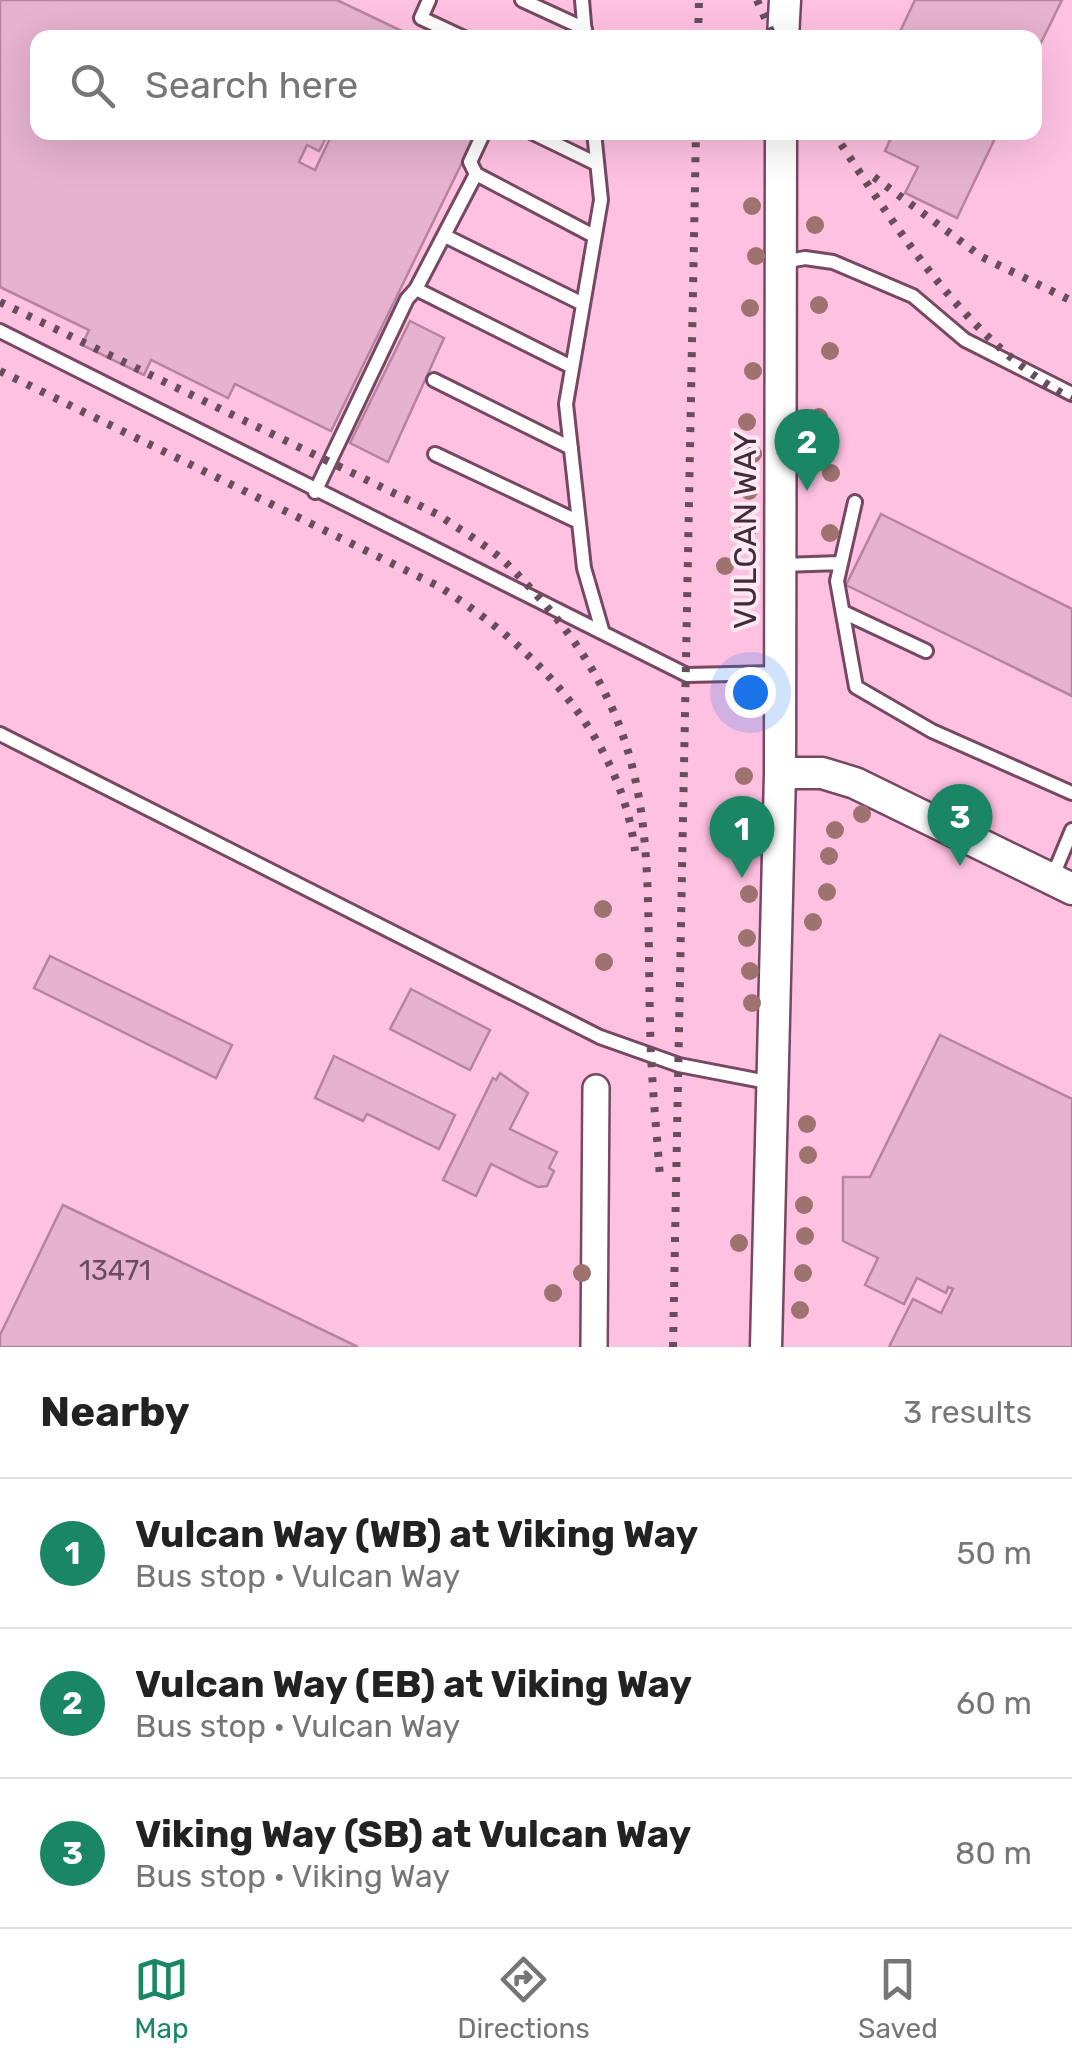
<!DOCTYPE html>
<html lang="en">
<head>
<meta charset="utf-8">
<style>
  body { margin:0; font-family:Rubik,sans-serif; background:#f2f2f2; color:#222 }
  .you { position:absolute; left:750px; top:692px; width:35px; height:35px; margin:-25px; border:8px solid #fff; border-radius:50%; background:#1a73e8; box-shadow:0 0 0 15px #1a73e833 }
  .badge { display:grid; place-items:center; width:65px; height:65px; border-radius:50%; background:#1a8663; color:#fff; font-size:32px; font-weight:700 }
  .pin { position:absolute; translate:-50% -82px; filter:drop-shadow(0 2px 5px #0008) }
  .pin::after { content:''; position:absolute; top:52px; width:35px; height:30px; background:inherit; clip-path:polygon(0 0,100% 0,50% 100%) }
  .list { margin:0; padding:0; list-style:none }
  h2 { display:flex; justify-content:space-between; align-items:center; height:130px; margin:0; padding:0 40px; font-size:42px }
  h2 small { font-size:32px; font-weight:400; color:#767676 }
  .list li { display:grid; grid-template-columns:65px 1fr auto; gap:30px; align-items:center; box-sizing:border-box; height:150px; padding:0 40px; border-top:2px solid #e0e0e0 }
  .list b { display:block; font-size:38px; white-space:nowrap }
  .list p { margin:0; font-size:32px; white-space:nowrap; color:#767676 }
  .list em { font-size:32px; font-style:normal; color:#767676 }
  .icon { flex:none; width:55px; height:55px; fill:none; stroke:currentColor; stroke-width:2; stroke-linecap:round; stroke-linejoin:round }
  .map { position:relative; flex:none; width:1072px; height:1347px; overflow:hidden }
  .search { position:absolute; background:#fff; box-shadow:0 10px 40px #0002; left:30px; right:30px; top:30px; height:110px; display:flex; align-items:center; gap:25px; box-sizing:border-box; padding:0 35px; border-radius:20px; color:#767676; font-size:38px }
  .sheet { height:580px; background:#fff }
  nav { display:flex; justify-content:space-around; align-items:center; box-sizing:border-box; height:140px; border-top:2px solid #e0e0e0; background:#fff; font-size:28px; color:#767676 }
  nav a { display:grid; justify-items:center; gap:5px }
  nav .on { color:#1a8663 }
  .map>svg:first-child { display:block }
  .built { fill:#ffc1e2; fill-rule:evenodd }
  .building { fill:#e6b2ce; stroke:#b6849f; stroke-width:2.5 }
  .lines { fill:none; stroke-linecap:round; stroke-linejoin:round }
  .service-casing { stroke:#764862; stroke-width:18 }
  .minor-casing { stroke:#764862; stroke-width:30 }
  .tertiary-casing { stroke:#764862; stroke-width:35 }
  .service { stroke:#fff; stroke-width:12 }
  .minor { stroke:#fff; stroke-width:25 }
  .tertiary { stroke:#fff; stroke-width:30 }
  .rail { stroke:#684e5c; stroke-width:8; stroke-dasharray:5 10; stroke-linecap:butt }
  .tree { fill:#9e726f }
  .labels { text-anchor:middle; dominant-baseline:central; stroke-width:8; stroke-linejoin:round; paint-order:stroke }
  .number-label { font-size:28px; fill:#6a4d5d }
  .street-label { font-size:32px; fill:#402b37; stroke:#fee8f3 }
</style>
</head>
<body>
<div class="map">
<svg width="1072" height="1347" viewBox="0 0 1072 1347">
  <rect width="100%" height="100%" fill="#ffd3ea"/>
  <!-- built -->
  <path class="built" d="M0 0H1072V1347H0ZM38 38H1034V132H38Z"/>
  <!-- building -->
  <path class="building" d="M0 0H337L408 34 38 38V132H329L319 151 307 145 299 162 315 170 333 132H477L331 431 235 384 228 398 151 360 144 375 82 345 89 330 0 287Z
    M915 0H1062L1034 57V38H897Z
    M875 132H998L957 218 905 193 918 167 885 151 890 140Z
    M410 321 444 338 388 462 350 443Z
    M881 514 1072 609V696L846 585Z
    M50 956 232 1045 216 1078 34 988Z
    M411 989 490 1030 470 1070 390 1029Z
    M940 1035 1072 1099V1347H889L913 1299 941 1313 953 1289 948 1287 946 1293 917 1278 904 1304 865 1285 878 1258 843 1241V1177H870Z
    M334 1056 455 1115 439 1149 367 1114 363 1121 315 1098Z
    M500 1073 528 1093 510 1129 557 1152 549 1168 554 1171 547 1186 538 1187 491 1164 476 1196 443 1180 493 1078 496 1080Z
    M63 1205 358 1347H0V1335Z"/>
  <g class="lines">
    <!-- service casing -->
    <g class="service-casing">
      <path id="service" d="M429 0 421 18 464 38
        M522 0 585 29
        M582 0 585 35
        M531 132 597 164
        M594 132 601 200 566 404 584 568 602 630
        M476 174 470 162 484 132
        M445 236 583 304
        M783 262 805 258 833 262 913 296 965 340 1072 394
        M416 289 476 174 592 235
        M0 331 687 675 780 673
        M434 380 571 448
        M435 454 579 522
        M315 492 407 299 416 289 572 367
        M855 502 837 581 856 687 932 731 1072 793
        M782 565 841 563
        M843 612 926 651
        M0 734 600 1037 679 1065 772 1083
        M1052 878 1072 830"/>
    </g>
    <!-- minor casing -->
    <g class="minor-casing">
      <path id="minor" d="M594 1347 596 1088"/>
    </g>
    <!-- tertiary casing -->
    <g class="tertiary-casing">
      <path id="tertiary" d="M783 38 785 0
        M780 773H822L855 783 1072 889
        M766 1347 780 773 781 132"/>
    </g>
    <!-- service -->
    <use href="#service" class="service"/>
    <!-- minor -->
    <use href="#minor" class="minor"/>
    <!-- tertiary -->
    <use href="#tertiary" class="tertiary"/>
    <!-- rail -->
    <path class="rail" d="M757 0 774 38
      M698 38 699 0
      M833 132C898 230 967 343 1072 399
      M874 177 982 257 1072 301
      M0 302 439 515C461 531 487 545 507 564 672 726 643 847 651 1055 653 1096 657 1136 660 1177
      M0 371 438 586C533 645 621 736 635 851
      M673 1347 696 132"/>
  </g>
  <!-- trees -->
  <g class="tree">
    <circle cx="752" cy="206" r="9"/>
    <circle cx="815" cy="225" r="9"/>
    <circle cx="756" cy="256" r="9"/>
    <circle cx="819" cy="305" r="9"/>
    <circle cx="750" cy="308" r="9"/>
    <circle cx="830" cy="351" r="9"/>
    <circle cx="753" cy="371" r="9"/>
    <circle cx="819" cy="417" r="9"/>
    <circle cx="747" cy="422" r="9"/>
    <circle cx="753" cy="454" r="9"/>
    <circle cx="831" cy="473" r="9"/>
    <circle cx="749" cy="491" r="9"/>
    <circle cx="748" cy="530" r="9"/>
    <circle cx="830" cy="533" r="9"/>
    <circle cx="725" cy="566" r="9"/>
    <circle cx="744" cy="776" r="9"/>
    <circle cx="741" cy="809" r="9"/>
    <circle cx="862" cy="814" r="9"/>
    <circle cx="835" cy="830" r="9"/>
    <circle cx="829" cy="856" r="9"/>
    <circle cx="827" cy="892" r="9"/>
    <circle cx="749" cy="894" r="9"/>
    <circle cx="603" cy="909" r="9"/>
    <circle cx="813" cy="922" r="9"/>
    <circle cx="747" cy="938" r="9"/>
    <circle cx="604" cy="962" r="9"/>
    <circle cx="750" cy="971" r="9"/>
    <circle cx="752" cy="1003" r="9"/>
    <circle cx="807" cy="1124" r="9"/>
    <circle cx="808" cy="1155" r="9"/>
    <circle cx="804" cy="1205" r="9"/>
    <circle cx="805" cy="1236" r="9"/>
    <circle cx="739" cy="1243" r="9"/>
    <circle cx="582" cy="1273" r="9"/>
    <circle cx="803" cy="1273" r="9"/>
    <circle cx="553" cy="1293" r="9"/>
    <circle cx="800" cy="1310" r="9"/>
  </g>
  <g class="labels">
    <!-- number labels -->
    <g class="number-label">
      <text x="115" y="1270">13471</text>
    </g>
    <!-- street labels -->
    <g class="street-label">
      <text transform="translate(745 530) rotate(-90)">VULCAN WAY</text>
    </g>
  </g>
</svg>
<div class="you"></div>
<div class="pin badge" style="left:742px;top:878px">1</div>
<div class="pin badge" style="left:807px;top:491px">2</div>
<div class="pin badge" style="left:960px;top:866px">3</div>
<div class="search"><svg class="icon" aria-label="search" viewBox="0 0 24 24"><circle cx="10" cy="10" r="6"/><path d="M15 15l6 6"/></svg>Search here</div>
</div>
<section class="sheet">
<h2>Nearby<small>3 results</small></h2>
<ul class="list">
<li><span class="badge">1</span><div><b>Vulcan Way (WB) at Viking Way</b><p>Bus stop · Vulcan Way</p></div><em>50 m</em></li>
<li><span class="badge">2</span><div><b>Vulcan Way (EB) at Viking Way</b><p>Bus stop · Vulcan Way</p></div><em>60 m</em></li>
<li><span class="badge">3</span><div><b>Viking Way (SB) at Vulcan Way</b><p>Bus stop · Viking Way</p></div><em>80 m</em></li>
</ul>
</section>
<nav>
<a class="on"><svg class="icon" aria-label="map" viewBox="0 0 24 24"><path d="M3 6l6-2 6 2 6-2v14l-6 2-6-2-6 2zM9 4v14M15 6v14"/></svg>Map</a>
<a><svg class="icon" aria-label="directions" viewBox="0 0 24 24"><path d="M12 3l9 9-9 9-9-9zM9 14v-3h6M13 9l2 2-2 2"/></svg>Directions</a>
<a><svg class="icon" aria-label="saved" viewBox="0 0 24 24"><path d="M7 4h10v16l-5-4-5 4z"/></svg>Saved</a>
</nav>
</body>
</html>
